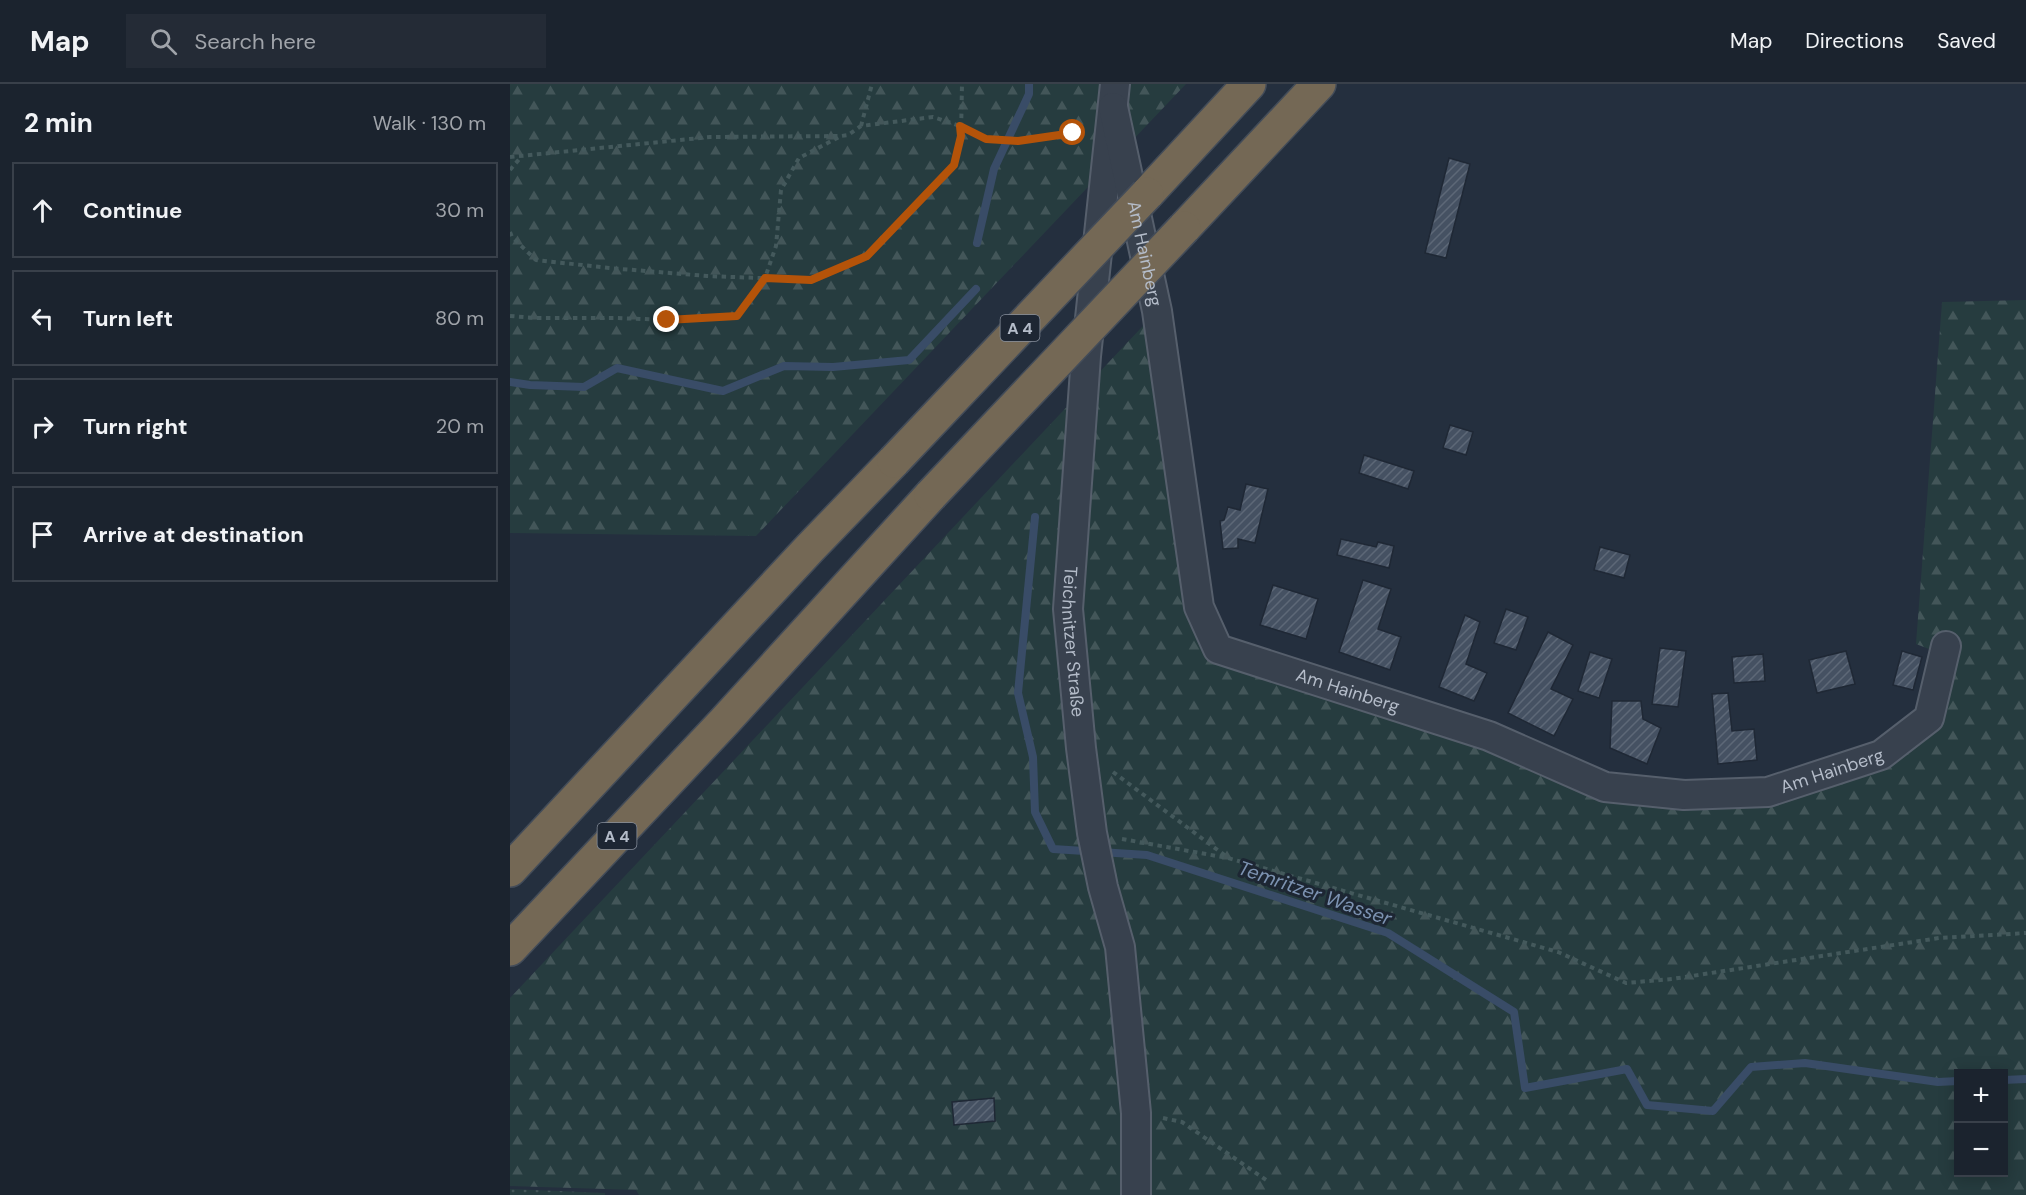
<!DOCTYPE html>
<html lang="en">
<head>
<meta charset="utf-8">
<style>
  body { margin:0; font-family:"DM Sans",sans-serif; background:#242b36; color:#f1f3f6 }
  .controls { position:absolute; right:18px; bottom:18px; display:grid; overflow:hidden; border-radius:0px; box-shadow:0 3px 15px #0003 }
  .controls button { width:54px; height:54px; display:grid; place-items:center; padding:0; border:0; border-bottom:2px solid #39404a; background:#1b232e; color:#f1f3f6; font:30px sans-serif }
  .stop { position:absolute; width:18px; height:18px; margin:-14px; border:4px solid #b45309; border-radius:50%; background:#fff }
  .stop.end { background:#b45309; border-color:#fff; box-shadow:0 2px 6px #0008 }
  .list { margin:0; padding:0; list-style:none }
  h2 { display:flex; justify-content:space-between; align-items:center; height:78px; margin:0; padding:0 24px; font-size:26px }
  h2 small { font-size:20px; font-weight:400; color:#a0a4aa }
  .list li { display:grid; grid-template-columns:39px 1fr auto; gap:18px; align-items:center; box-sizing:border-box; height:96px; margin:0 12px 12px; padding:0 12px; border:2px solid #39404a; border-radius:0px }
  .list b { display:block; font-size:22px; white-space:nowrap }
  .list em { font-size:20px; font-style:normal; color:#a0a4aa }
  .icon { flex:none; width:33px; height:33px; fill:none; stroke:currentColor; stroke-width:2; stroke-linecap:round; stroke-linejoin:round }
  .map { position:relative; flex:none; width:1516px; height:1111px; overflow:hidden }
  header { display:flex; align-items:center; gap:36px; box-sizing:border-box; height:84px; padding:0 30px; background:#1b232e; border-bottom:2px solid #39404a }
  header strong { font-size:28px }
  nav { display:flex; gap:33px; margin-inline-start:auto; font-size:21px }
  .search { width:420px; height:54px; background:#242b36; display:flex; align-items:center; gap:15px; box-sizing:border-box; padding:0 21px; border-radius:0px; color:#a0a4aa; font-size:22px }
  main { display:flex }
  aside { flex:1; background:#1b232e }
  .map>svg:first-child { display:block }
  .grass { fill:url(#grass-dots) }
  .forest { fill:url(#forest-firs); fill-rule:evenodd }
  .lines { fill:none; stroke-linecap:round; stroke-linejoin:round }
  .stream { stroke:#394c67; stroke-width:8 }
  .building { fill:url(#building-hatch); stroke:#1f2835; stroke-width:1.5 }
  .minor-casing { stroke:#565f6c; stroke-width:32 }
  .motorway-casing { stroke:#434c59; stroke-width:36 }
  .path { stroke:#44595c; stroke-width:4; stroke-dasharray:4.5 4.5; stroke-linecap:butt }
  .minor { stroke:#38414e; stroke-width:28 }
  .motorway { stroke:#746855; stroke-width:33 }
  .motorway-bridge-casing { stroke:#434c59; stroke-width:36; stroke-linecap:butt }
  .motorway-bridge { stroke:#746855; stroke-width:33 }
  .route { stroke:#b45309; stroke-width:8 }
  .labels { text-anchor:middle; dominant-baseline:central; stroke-width:6; stroke-linejoin:round; paint-order:stroke }
  .shield { fill:#1d2633; stroke:#878f9c; stroke-width:1.5 }
  .shield-label { font-size:16px; font-weight:bold; fill:#b4bcc9 }
  .street-label { font-size:18px; fill:#b4bcc9; stroke:#1d2633 }
  .water-label { font-size:20px; font-style:italic; fill:#7c92b1; stroke:#1d2633 }
</style>
</head>
<body>
<header>
<strong>Map</strong>
<div class="search"><svg class="icon" aria-label="search" viewBox="0 0 24 24"><circle cx="10" cy="10" r="6"/><path d="M15 15l6 6"/></svg>Search here</div>
<nav><a>Map</a><a>Directions</a><a>Saved</a></nav>
</header>
<main>
<aside>
<h2>2 min<small>Walk · 130 m</small></h2>
<ul class="list">
<li><svg class="icon" aria-label="ahead" viewBox="0 0 24 24"><path d="M12 20V5M6 11l6-6 6 6"/></svg><div><b>Continue</b></div><em>30 m</em></li>
<li><svg class="icon" aria-label="left" viewBox="0 0 24 24"><path d="M17 20v-9H6M10 6l-5 5 5 5"/></svg><div><b>Turn left</b></div><em>80 m</em></li>
<li><svg class="icon" aria-label="right" viewBox="0 0 24 24"><path d="M7 20v-9h11M14 6l5 5-5 5"/></svg><div><b>Turn right</b></div><em>20 m</em></li>
<li><svg class="icon" aria-label="arrive" viewBox="0 0 24 24"><path d="M6 21V4h12l-3 4 3 4H6"/></svg><div><b>Arrive at destination</b></div></li>
</ul>
</aside>
<div class="map">
<svg width="1516" height="1111" viewBox="0 0 1516 1111">
  <defs>
    <pattern id="grass-dots" width="8" height="8" patternUnits="userSpaceOnUse" patternTransform="scale(1.5)"><rect width="8" height="8" fill="#263c3f"/><path d="M2 2h.1M6 6h.1" fill="none" stroke="#435659" stroke-width="1.8" stroke-linecap="round"/></pattern>
    <pattern id="forest-firs" width="22" height="20" patternUnits="userSpaceOnUse" patternTransform="scale(1.5)"><rect width="22" height="20" fill="#263c3f"/><path d="M5 1l3.5 6h-7zM16 11l3.5 6h-7z" fill="#435659"/></pattern>
    <pattern id="building-hatch" width="6" height="6" patternUnits="userSpaceOnUse" patternTransform="scale(1.5)"><rect width="6" height="6" fill="#455162"/><path d="M-1 1l2-2M0 6l6-6M5 7l2-2" fill="none" stroke="#5d6877"/></pattern>
  </defs>
  <rect width="100%" height="100%" fill="#242f3e"/>
  <!-- grass -->
  <path class="grass" d="M0 1105 95 1109V1111H0Z"/>
  <!-- forest -->
  <path class="forest" d="M0 0H676L246 452 0 449Z
    M1516 216V1111H129L126 1106 0 1102V914L647 227 708 565 1095 703 1174 711 1370 671 1417 619 1424 567 1406 560 1432 218ZM1448 990H1494V1088H1448Z"/>
  <g class="lines">
    <!-- stream -->
    <path class="stream" d="M467 159 484 85 519 10V0
      M0 298 20 301 74 303 107 284 213 307 274 282 323 283 399 276 466 205
      M525 433 508 609 523 673 525 728 543 765 637 771 878 849 1004 928 1015 1004 1117 985 1137 1021 1203 1027 1241 983 1295 979 1428 998 1448 997
      M1494 996 1516 995"/>
  </g>
  <!-- building -->
  <path class="building" d="M939 74 960 80 936 174 915 169Z
    M940 341 963 348 956 371 933 364Z
    M854 371 904 387 898 405 849 389Z
    M736 400 758 405 745 459 728 455V464L713 465 710 437 714 436 718 423 730 426Z
    M831 455 866 463 868 458 884 462 879 484 827 471Z
    M1090 463 1120 471 1114 494 1084 486Z
    M853 496 881 505 868 545 891 553 880 586 829 568Z
    M763 501 808 515 796 555 750 541Z
    M996 525 1018 533 1006 566 984 559Z
    M955 531 970 538 956 580 977 589 964 617 929 603Z
    M1038 548 1063 561 1041 605 1063 615 1044 652 998 629Z
    M1150 564 1176 567 1168 623 1142 620Z
    M1336 567 1345 600 1307 609 1299 576Z
    M1392 567 1412 573 1403 606 1383 601Z
    M1080 568 1102 575 1089 614 1068 607Z
    M1253 570 1255 597 1224 599 1222 573Z
    M1218 609 1222 647 1244 645 1247 676 1208 680 1202 610Z
    M1102 617H1131L1133 635 1151 644 1137 680 1100 664Z
    M484 1014 485 1037 444 1041 442 1018Z"/>
  <g class="lines">
    <!-- minor casing -->
    <g class="minor-casing">
      <g id="minor">
        <path id="s1" d="M605 0 576 272 558 525 571 664 582 749 593 803 610 863 626 1029V1111"/>
        <path id="s2" d="M603 23 647 227 689 523 708 565 979 652 1095 703 1174 711 1258 708 1371 671 1419 634 1436 562"/>
      </g>
    </g>
    <!-- motorway casing -->
    <g class="motorway-casing">
      <path id="motorway" d="M637 110 739 0
        M674 144 809 0
        M0 786 300 464 384 377
        M0 865 214 638 421 411"/>
    </g>
    <!-- path -->
    <path class="path" d="M351 42 362 0
      M0 73 200 53 331 52 338 51 351 42 423 33 450 42 476 55 508 57 563 49
      M0 86 11 73
      M0 148 2 153 26 176 99 184 197 192 301 196 357 172 444 81 451 53 452 0
      M0 232 25 234H107L157 236 227 232 255 194 266 162 271 106 289 74 329 53
      M603 688 717 773
      M612 755 718 774 1048 868 1116 899 1162 895 1429 854 1516 849
      M653 1034 672 1038 759 1098"/>
    <!-- minor -->
    <use href="#minor" class="minor"/>
    <!-- motorway -->
    <use href="#motorway" class="motorway"/>
    <!-- motorway-bridge casing -->
    <g class="motorway-bridge-casing">
      <path id="motorway-bridge" d="M384 377 637 110
        M421 411 674 144"/>
    </g>
    <!-- motorway-bridge -->
    <use href="#motorway-bridge" class="motorway-bridge"/>
  </g>
  <g class="lines">
    <!-- route -->
    <path class="route" d="M157 236 227 232 255 194 301 196 357 172 444 81 451 52 450 42 476 55 508 57 563 49"/>
  </g>
  <g class="labels">
    <!-- shield labels -->
    <g class="shield">
      <rect x="490.5" y="231" width="39" height="26" rx="4.5"/>
      <rect x="87.5" y="739" width="39" height="26" rx="4.5"/>
    </g>
    <g class="shield-label">
      <text x="510" y="244">A 4</text>
      <text x="107" y="752">A 4</text>
    </g>
    <!-- street labels -->
    <g class="street-label">
      <text stroke="none"><textPath href="#s2" startOffset="150">Am Hainberg</textPath></text>
      <text stroke="none"><textPath href="#s1" startOffset="560">Teichnitzer Straße</textPath></text>
      <text stroke="none"><textPath href="#s2" startOffset="690">Am Hainberg</textPath></text>
      <text stroke="none"><textPath href="#s2" startOffset="1196">Am Hainberg</textPath></text>
    </g>
    <!-- water labels -->
    <g class="water-label">
      <text transform="translate(805 809) rotate(19)">Temritzer Wasser</text>
    </g>
  </g>
</svg>
<div class="controls">
<button>+</button>
<button>−</button>
</div>
<div class="stop" style="left:563px;top:49px"></div>
<div class="stop end" style="left:157px;top:236px"></div>
</div>
</main>
</body>
</html>
